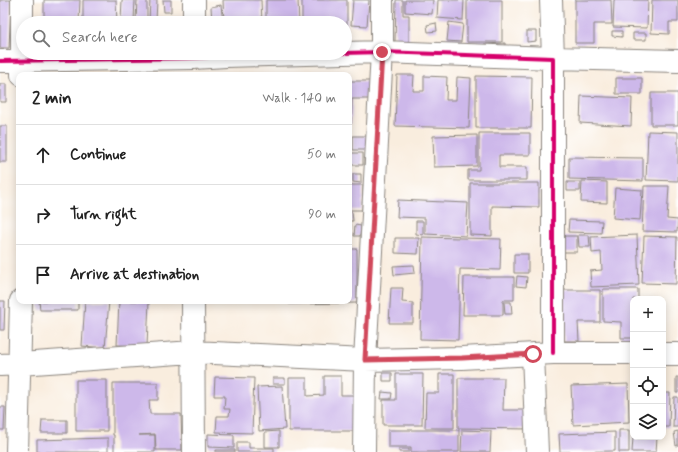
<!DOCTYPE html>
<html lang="en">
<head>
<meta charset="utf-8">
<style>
  body { margin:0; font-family:Mynerve,sans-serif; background:#f2f2f2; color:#222 }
  .controls { position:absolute; right:12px; bottom:12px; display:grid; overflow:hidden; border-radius:8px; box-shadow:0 2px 10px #0003 }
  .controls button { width:36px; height:36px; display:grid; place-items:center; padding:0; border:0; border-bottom:1px solid #e0e0e0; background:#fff; color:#222; font:20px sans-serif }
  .stop { position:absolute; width:12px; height:12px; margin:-9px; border:3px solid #d1495b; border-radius:50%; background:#fff }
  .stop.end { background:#d1495b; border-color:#fff; box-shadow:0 1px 4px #0008 }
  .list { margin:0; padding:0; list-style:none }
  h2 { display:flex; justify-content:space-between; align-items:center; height:52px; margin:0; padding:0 16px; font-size:17px }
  h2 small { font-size:13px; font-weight:400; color:#767676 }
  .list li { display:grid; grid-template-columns:26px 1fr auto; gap:12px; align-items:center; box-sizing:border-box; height:60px; padding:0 16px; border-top:1px solid #e0e0e0 }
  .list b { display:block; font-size:15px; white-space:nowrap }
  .list em { font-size:13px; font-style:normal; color:#767676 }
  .icon { flex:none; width:22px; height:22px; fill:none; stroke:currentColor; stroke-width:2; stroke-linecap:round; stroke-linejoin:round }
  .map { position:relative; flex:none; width:678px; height:452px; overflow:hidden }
  .search { position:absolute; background:#fff; box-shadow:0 2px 10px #0003; left:16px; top:16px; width:336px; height:44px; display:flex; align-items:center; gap:10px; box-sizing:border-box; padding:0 14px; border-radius:22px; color:#767676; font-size:15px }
  .panel { position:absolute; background:#fff; box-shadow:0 2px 10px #0003; left:16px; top:72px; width:336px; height:232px; border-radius:8px }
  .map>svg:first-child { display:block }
  .building { fill:#cdb8ea }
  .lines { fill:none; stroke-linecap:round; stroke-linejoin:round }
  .minor-casing { stroke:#8a847d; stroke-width:24 }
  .minor { stroke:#fff; stroke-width:22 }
  .cycleway-casing { stroke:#fff; stroke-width:6 }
  .cycleway { stroke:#d6006c; stroke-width:4 }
  .route { stroke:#d1495b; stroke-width:5 }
</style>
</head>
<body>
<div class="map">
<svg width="678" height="452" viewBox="0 0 678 452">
  <rect width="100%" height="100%" fill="#fff"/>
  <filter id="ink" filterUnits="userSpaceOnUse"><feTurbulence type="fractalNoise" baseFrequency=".025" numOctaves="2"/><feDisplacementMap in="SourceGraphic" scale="8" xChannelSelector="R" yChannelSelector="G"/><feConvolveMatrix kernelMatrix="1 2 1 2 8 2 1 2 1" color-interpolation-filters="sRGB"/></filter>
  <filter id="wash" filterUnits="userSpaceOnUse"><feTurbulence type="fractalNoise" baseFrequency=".012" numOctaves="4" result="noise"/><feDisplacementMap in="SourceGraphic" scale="16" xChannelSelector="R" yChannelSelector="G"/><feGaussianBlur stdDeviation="0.9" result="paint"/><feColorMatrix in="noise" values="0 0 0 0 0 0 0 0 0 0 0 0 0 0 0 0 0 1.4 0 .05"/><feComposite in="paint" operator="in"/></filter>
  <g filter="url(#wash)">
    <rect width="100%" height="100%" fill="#f9edde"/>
    <g id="blocks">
      <!-- building -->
      <path class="building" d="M0 0H11L9 48H0Z
        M44 0H80L79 23H44Z
        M83 0H116L117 23H83Z
        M122 0H135L134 20H121Z
        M137 0H147V20H136Z
        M150 0H157L156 21H149Z
        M163 0H171V12H164Z
        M223 0H261L262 23H224Z
        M266 0H298L299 23H266Z
        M302 0H347V47H345V23H302Z
        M353 0H369L367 26 351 25Z
        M396 0H403V15H409V42H395Z
        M405 0H433L432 14 405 12Z
        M438 0H464L463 20 437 18Z
        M467 0H502V42H467Z
        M575 0H611L612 24H594V43H575Z
        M614 0H648L647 28 613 27Z
        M652 0H678V22H669V34L651 33Z
        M221 5 223 23H212L211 7Z
        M449 22 463 24 461 42 447 41Z
        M436 23 437 31 428 32 427 25Z
        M527 31H536V41L527 42Z
        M612 31H622V37L612 36Z
        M633 33H646V40H633Z
        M505 43V49L485 51 484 44Z
        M397 75H414L413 91H424V76L447 77 446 100H456L457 77 471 78 469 128 395 126Z
        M476 76 532 77 531 128H476Z
        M616 78H642V94H616Z
        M349 81H373L372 99H352L351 124H349Z
        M0 84H6V102H0Z
        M651 93H678V125H651Z
        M581 96 632 98 631 126 580 123Z
        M0 126H7V162H0Z
        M648 131 678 132V181L646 180Z
        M479 133H530V155H499V167H527V180H468V170H479Z
        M477 135V166L434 167 433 136Z
        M353 136H369V150H353Z
        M349 153H363V165H349Z
        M569 157 643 158V181L569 179Z
        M353 174H361V183L353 182Z
        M582 181 607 182V203L581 202Z
        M567 182H580V191H567Z
        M470 183H539V207L492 206V236L470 235Z
        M349 185H363L362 210H349Z
        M644 186H669L667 219 678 220 677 232 642 231Z
        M615 188 642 190 640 220 613 218Z
        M398 200 468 203 466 236 425 234V218L397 217Z
        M349 212H352L353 221H349Z
        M569 220 602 221 601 233 568 232Z
        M416 221H423V235L416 234Z
        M349 224H351V235H349Z
        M355 225 361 226 360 236H354Z
        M578 235H589L590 247H579Z
        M637 235 639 285 591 287 590 271 602 270 601 252 592 253 591 237Z
        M564 236H577V252H564Z
        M644 236 677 237 676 284 642 283Z
        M422 237 501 239 500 270 460 269 458 340 420 339Z
        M395 238H419L418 254 395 253Z
        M349 249H357V303L289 304V301H349Z
        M514 254H528V273H514Z
        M414 265 415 273 394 275 393 266Z
        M517 276 527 277 526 287 516 286Z
        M464 277H514V300H503V315H463Z
        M391 288H403L402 302 413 303V323H389Z
        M603 289H638V299H633V338H621V322L603 321Z
        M564 290H600V322H578L579 341H564Z
        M0 301H5L4 330H0Z
        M39 301H78V310H40Z
        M85 301H109L105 348 82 346Z
        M119 301H149L147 346 117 345Z
        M504 302H511L512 314H505Z
        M383 373H392V381H383Z
        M396 374H423L422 425H383V400H396Z
        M439 374H454V428H425L426 393H439Z
        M324 376H341V395H359V431H289V378H307V396L324 395Z
        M215 377 254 378 252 433 216 432 217 416H229L230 409H224L225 396H214Z
        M676 377H678V393H676Z
        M273 378H285V384H273Z
        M458 378H504L503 410H530V429L458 428Z
        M76 380H107V431H76Z
        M113 383H158V400H149L150 414H181L182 450H156L155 434 139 435H155V452H114V435H113Z
        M628 384 629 422 573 425 571 386Z
        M282 386 285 429 259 431 257 387Z
        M382 392 392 393 391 399H381Z
        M663 393H670L669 427H663Z
        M674 397H678V427H673Z
        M0 407H5L4 430H0Z
        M42 420H67V433H41Z
        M388 430H459V452H411V447H388Z
        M462 430 491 431 490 452H461Z
        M619 430H629V452H619Z
        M279 431V447H265V432Z
        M678 431V445L676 446 674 432Z
        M615 432V451L560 452 559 434Z
        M208 434 234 435V448L208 447Z
        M633 437H657L656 452H632Z
        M108 438V452H37V440Z
        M237 442H249V448H274V452H237Z
        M399 449H409V452H399Z
        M216 450H235V452H216Z"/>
    </g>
  </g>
  <g filter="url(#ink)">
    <use href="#blocks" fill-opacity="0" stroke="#8a847d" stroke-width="1"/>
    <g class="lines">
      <!-- minor casing -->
      <g class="minor-casing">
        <path id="minor" d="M551 0 553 58 678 61
          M194 23V0
          M0 61 193 58 226 56 382 52 553 58V353
          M22 75V0
          M193 301 194 452
          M533 354 537 452
          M663 354H678
          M0 365 20 364 193 352 365 360 462 358 553 353H633
          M17 452 21 301
          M364 452 365 360 382 52V0"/>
      </g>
      <!-- minor -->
      <use href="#minor" class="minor"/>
      <!-- cycleway casing -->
      <g class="cycleway-casing">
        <path id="cycleway" d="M0 61 193 58 226 56 382 52 553 58V353"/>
      </g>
      <!-- cycleway -->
      <use href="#cycleway" class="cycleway"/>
    </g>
  </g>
  <g class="lines" filter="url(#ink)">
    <!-- route -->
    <path class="route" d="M382 52 365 360 462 358 533 354"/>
  </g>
</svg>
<div class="controls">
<button>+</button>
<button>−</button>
<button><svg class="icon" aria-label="locate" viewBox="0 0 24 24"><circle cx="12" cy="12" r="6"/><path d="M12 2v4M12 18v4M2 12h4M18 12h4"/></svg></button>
<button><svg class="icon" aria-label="layers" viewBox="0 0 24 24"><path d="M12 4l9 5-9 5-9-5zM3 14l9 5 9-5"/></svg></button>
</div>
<div class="stop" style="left:533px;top:354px"></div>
<div class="stop end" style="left:382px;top:52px"></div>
<div class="search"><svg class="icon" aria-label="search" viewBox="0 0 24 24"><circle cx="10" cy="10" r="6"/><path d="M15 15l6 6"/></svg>Search here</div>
<section class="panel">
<h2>2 min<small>Walk · 140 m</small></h2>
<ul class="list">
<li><svg class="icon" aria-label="ahead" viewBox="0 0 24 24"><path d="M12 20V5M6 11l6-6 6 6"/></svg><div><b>Continue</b></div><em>50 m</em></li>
<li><svg class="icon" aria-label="right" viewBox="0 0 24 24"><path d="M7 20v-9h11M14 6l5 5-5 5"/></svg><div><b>Turn right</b></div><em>90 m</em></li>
<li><svg class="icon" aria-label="arrive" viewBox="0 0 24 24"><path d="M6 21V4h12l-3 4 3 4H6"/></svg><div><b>Arrive at destination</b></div></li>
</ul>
</section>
</div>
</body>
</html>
